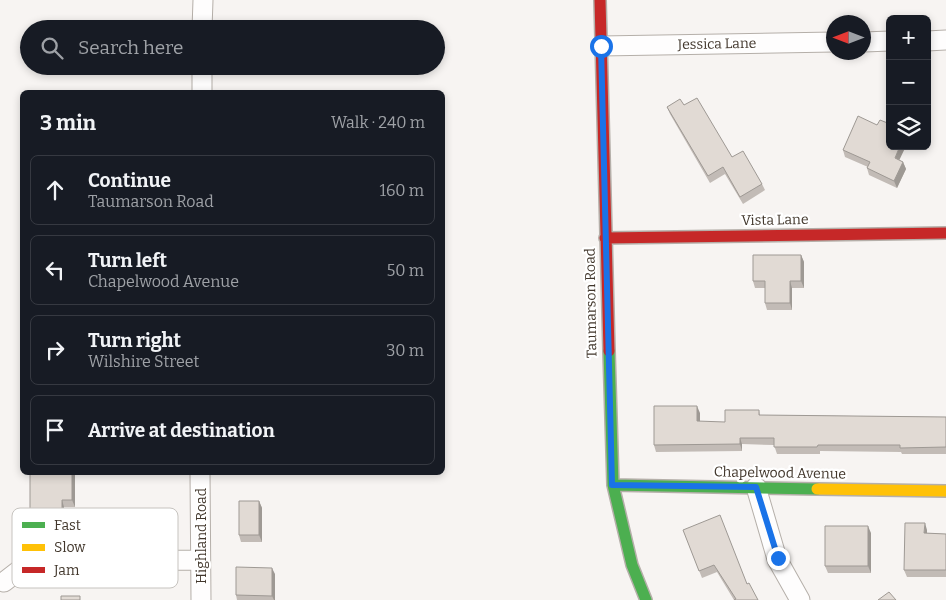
<!DOCTYPE html>
<html lang="en">
<head>
<meta charset="utf-8">
<style>
  body { margin:0; font-family:Bitter,serif; background:#20242c; color:#f1f3f6 }
  .controls { position:absolute; right:15px; top:15px; display:grid; overflow:hidden; border-radius:8px; box-shadow:0 2px 8px #0003 }
  .controls button { width:45px; height:45px; display:grid; place-items:center; padding:0; border:0; border-bottom:1px solid #363941; background:#171b24; color:#f1f3f6; font:25px sans-serif }
  .compass { position:absolute; left:826px; top:15px; width:45px; height:45px; border-radius:50%; background:#171b24; box-shadow:0 2px 8px #0003; rotate:270deg }
  .stop { position:absolute; width:15px; height:15px; margin:-11px; border:4px solid #1a73e8; border-radius:50%; background:#fff }
  .stop.end { background:#1a73e8; border-color:#fff; box-shadow:0 1px 5px #0008 }
  .list { margin:0; padding:0; list-style:none }
  h2 { display:flex; justify-content:space-between; align-items:center; height:65px; margin:0; padding:0 20px; font-size:21px }
  h2 small { font-size:16px; font-weight:400; color:#9ea1a6 }
  .list li { display:grid; grid-template-columns:32px 1fr auto; gap:15px; align-items:center; box-sizing:border-box; height:70px; margin:0 10px 10px; padding:0 10px; border:1px solid #363941; border-radius:8px }
  .list b { display:block; font-size:19px; white-space:nowrap }
  .list p { margin:0; font-size:16px; white-space:nowrap; color:#9ea1a6 }
  .list em { font-size:16px; font-style:normal; color:#9ea1a6 }
  .icon { flex:none; width:28px; height:28px; fill:none; stroke:currentColor; stroke-width:2; stroke-linecap:round; stroke-linejoin:round }
  .map { position:relative; flex:none; width:946px; height:600px; overflow:hidden }
  .search { position:absolute; background:#171b24; box-shadow:0 2px 8px #0003; left:20px; top:20px; width:425px; height:55px; display:flex; align-items:center; gap:12px; box-sizing:border-box; padding:0 18px; border-radius:28px; color:#9ea1a6; font-size:19px }
  .panel { position:absolute; background:#171b24; box-shadow:0 2px 8px #0003; left:20px; top:90px; width:425px; height:385px; border-radius:8px }
  .map>svg:first-child { display:block }
  .lines { fill:none; stroke-linecap:round; stroke-linejoin:round }
  .street-casing { stroke:#b5afa9; stroke-width:21 }
  .fast-casing { stroke:#b5afa9; stroke-width:14 }
  .slow-casing { stroke:#b5afa9; stroke-width:14 }
  .jam-casing { stroke:#b5afa9; stroke-width:14 }
  .street { stroke:#fefdfd; stroke-width:19 }
  .fast { stroke:#4caf50; stroke-width:11 }
  .slow { stroke:#ffc107; stroke-width:11 }
  .jam { stroke:#c62828; stroke-width:11 }
  .wall { fill:#c2bbb6 }
  .shaded-wall { fill:#9e9994 }
  .building { fill:#e1dad4; stroke:#9e9994 }
  .route { stroke:#1a73e8; stroke-width:6 }
  .labels { text-anchor:middle; dominant-baseline:central; stroke-width:4.5; stroke-linejoin:round; paint-order:stroke }
  .street-label { font-size:14px; fill:#41362b; stroke:#fff }
  .key { fill:#fff; stroke:#c6c3bf; stroke-width:1 }
  .key-label { font-size:14px; fill:#41362b }
</style>
</head>
<body>
<div class="map">
<svg width="946" height="600" viewBox="0 0 946 600">
  <rect width="100%" height="100%" fill="#f7f4f2"/>
  <g class="lines">
    <!-- street casing -->
    <g class="street-casing">
      <path id="street" d="M202 29 203 0
        M927 41 946 40
        M864 42 890 41
        M601 46 834 42
        M202 92V66
        M200 472 201 600
        M756 487 777 559 800 600
        M4 582 31 561 200 560"/>
    </g>
    <!-- fast casing -->
    <g class="fast-casing">
      <path id="fast" d="M609 351 613 485 632 565 646 600
        M613 485 817 489"/>
    </g>
    <!-- slow casing -->
    <g class="slow-casing">
      <path id="slow" d="M817 489 946 491"/>
    </g>
    <!-- jam casing -->
    <g class="jam-casing">
      <path id="jam" d="M600 0 609 351
        M605 238 946 233"/>
    </g>
    <!-- street -->
    <use href="#street" class="street"/>
    <!-- fast -->
    <use href="#fast" class="fast"/>
    <!-- slow -->
    <use href="#slow" class="slow"/>
    <!-- jam -->
    <use href="#jam" class="jam"/>
  </g>
  <!-- wall -->
  <path class="wall" d="M684 105 732 157 762 184 765 190 743 204 725 174 710 183 670 114 667 107Z
    M843 150 899 160 903 162 906 169 897 188 869 175 867 168 868 167 845 157Z
    M801 255 804 262V288H792V310H767L765 303V288H755L753 281Z
    M759 410 760 415 946 417V454H902L901 452 820 451V454H777L774 445 742 444V451L656 452 654 445 700 413V422H725Z
    M75 474V507H64V518H33L30 511Z
    M259 501 262 508V542H241L239 535Z
    M683 530 747 584 758 600H734L717 572 702 578Z
    M927 530V533L946 534V577H907L904 570Z
    M871 533V573H828L825 566Z
    M275 574V600H237L236 595Z"/>
  <!-- shaded-wall -->
  <path class="shaded-wall" d="M900 146H906L897 165 895 158Z
    M903 162 906 169 897 188 894 181Z
    M801 255 804 262V288L801 281Z
    M790 281 792 288V310L790 303Z
    M697 406 700 413V428L697 421Z
    M740 438 742 444V451L740 444Z
    M72 472H74L75 474V507L72 500Z
    M62 500 64 507V518L62 511Z
    M259 501 262 508V542L259 535Z
    M925 523 927 530V540L924 533Z
    M868 526 871 533V573L868 566Z
    M272 568 275 574V600H274L272 596Z"/>
  <!-- building -->
  <path class="building" d="M697 98 732 157 743 151 762 184 740 197 723 167 708 176 667 107 680 99 684 105Z
    M858 116 877 125 880 120 890 124V146H900L895 158 903 162 894 181 867 168 870 162 843 150Z
    M753 255H801V281H790V303H765V281H753Z
    M654 406H697V421L725 422V410H759V415L946 417V447L900 448V445H818L817 447H774V438H740V444L654 445Z
    M30 472H72V500H62V511H30Z
    M239 501H259V535H239Z
    M720 515 747 584 749 583 758 600H734L736 599 714 565 699 571 683 530Z
    M905 523H925L924 533 946 534V570H904Z
    M825 526H868V566H825Z
    M236 567 272 568V596L236 595Z
    M889 592 896 600H878Z
    M61 596H80V600H61Z"/>
  <g class="lines">
    <!-- route -->
    <path class="route" d="M601 46 612 485 756 487 778 558"/>
  </g>
  <g class="labels">
    <!-- street labels -->
    <g class="street-label">
      <text transform="translate(717 44) rotate(-1)">Jessica Lane</text>
      <text transform="translate(775 220) rotate(-1)">Vista Lane</text>
      <text transform="translate(591 303) rotate(-91)">Taumarson Road</text>
      <text transform="translate(780 473) rotate(1)">Chapelwood Avenue</text>
      <text transform="translate(201 536) rotate(-90)">Highland Road</text>
    </g>
  </g>
  <!-- legend -->
  <rect x="12" y="508" width="166" height="80" rx="8" class="key"/>
  <rect x="22" y="522" width="23" height="6" fill="#4caf50"/>
  <rect x="22" y="544" width="23" height="7" fill="#ffc107"/>
  <rect x="22" y="567" width="23" height="6" fill="#c62828"/>
  <g class="key-label">
    <text x="54" y="530">Fast</text>
    <text x="54" y="552">Slow</text>
    <text x="54" y="575">Jam</text>
  </g>
</svg>
<div class="controls">
<button>+</button>
<button>−</button>
<button><svg class="icon" aria-label="layers" viewBox="0 0 24 24"><path d="M12 4l9 5-9 5-9-5zM3 14l9 5 9-5"/></svg></button>
</div>
<svg class="compass" viewBox="-18 -18 36 36"><path d="M0-13l5 13h-10z" fill="#e53935"/><path d="M0 13l5-13h-10z" fill="#9ea1a6"/></svg>
<div class="stop" style="left:601px;top:46px"></div>
<div class="stop end" style="left:778px;top:558px"></div>
<div class="search"><svg class="icon" aria-label="search" viewBox="0 0 24 24"><circle cx="10" cy="10" r="6"/><path d="M15 15l6 6"/></svg>Search here</div>
<section class="panel">
<h2>3 min<small>Walk · 240 m</small></h2>
<ul class="list">
<li><svg class="icon" aria-label="ahead" viewBox="0 0 24 24"><path d="M12 20V5M6 11l6-6 6 6"/></svg><div><b>Continue</b><p>Taumarson Road</p></div><em>160 m</em></li>
<li><svg class="icon" aria-label="left" viewBox="0 0 24 24"><path d="M17 20v-9H6M10 6l-5 5 5 5"/></svg><div><b>Turn left</b><p>Chapelwood Avenue</p></div><em>50 m</em></li>
<li><svg class="icon" aria-label="right" viewBox="0 0 24 24"><path d="M7 20v-9h11M14 6l5 5-5 5"/></svg><div><b>Turn right</b><p>Wilshire Street</p></div><em>30 m</em></li>
<li><svg class="icon" aria-label="arrive" viewBox="0 0 24 24"><path d="M6 21V4h12l-3 4 3 4H6"/></svg><div><b>Arrive at destination</b></div></li>
</ul>
</section>
</div>
</body>
</html>
